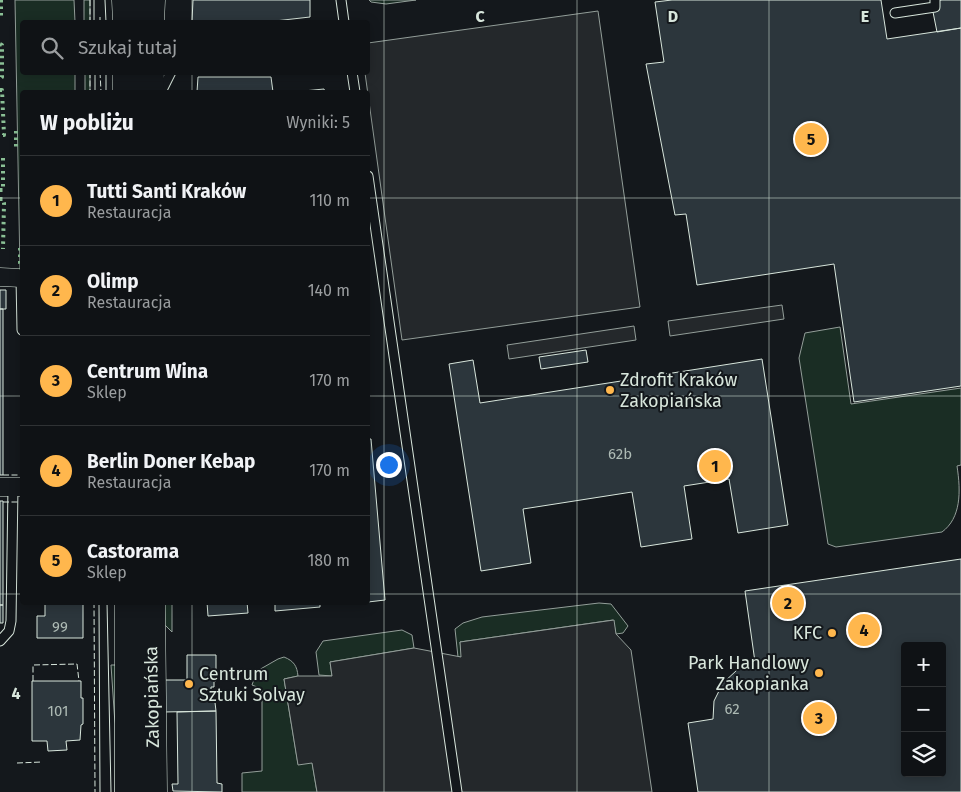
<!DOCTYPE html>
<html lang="pl">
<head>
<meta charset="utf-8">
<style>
  body { margin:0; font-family:"Fira Sans",sans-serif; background:#1d2022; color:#f1f3f6 }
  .controls { position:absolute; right:15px; bottom:15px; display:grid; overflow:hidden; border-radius:5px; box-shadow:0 2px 12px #0003 }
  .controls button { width:45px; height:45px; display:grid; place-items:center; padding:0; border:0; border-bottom:1px solid #2f3234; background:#0f1215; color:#f1f3f6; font:25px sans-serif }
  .you { position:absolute; left:388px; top:464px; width:18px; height:18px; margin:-12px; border:4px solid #fff; border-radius:50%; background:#1a73e8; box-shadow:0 0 0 8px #1a73e833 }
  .badge { display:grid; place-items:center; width:32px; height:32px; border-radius:50%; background:#ffb74d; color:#111; font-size:16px; font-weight:700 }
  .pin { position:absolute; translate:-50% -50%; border:2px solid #fff; box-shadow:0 1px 5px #0006 }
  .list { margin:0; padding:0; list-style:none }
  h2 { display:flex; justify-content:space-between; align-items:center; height:65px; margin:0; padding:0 20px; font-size:21px }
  h2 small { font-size:16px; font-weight:400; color:#9b9ea0 }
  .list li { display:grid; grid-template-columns:32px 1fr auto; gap:15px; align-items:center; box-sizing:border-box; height:90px; padding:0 20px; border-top:1px solid #2f3234 }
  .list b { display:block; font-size:19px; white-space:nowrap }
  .list p { margin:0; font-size:16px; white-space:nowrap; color:#9b9ea0 }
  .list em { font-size:16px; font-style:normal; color:#9b9ea0 }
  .icon { flex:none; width:28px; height:28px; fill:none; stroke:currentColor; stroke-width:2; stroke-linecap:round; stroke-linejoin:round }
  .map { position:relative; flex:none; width:961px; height:792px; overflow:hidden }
  .search { position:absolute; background:#0f1215; box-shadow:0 2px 12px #0003; left:20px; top:20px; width:350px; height:55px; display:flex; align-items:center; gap:12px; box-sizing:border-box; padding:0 18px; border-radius:5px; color:#9b9ea0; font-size:19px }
  .panel { position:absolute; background:#0f1215; box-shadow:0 2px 12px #0003; left:20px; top:90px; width:350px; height:515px; border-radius:5px }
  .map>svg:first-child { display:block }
  .green { fill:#1a2d24; stroke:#939e99 }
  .parking { fill:#24282b; stroke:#939e99 }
  .building { fill:#2c363c; stroke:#d8e6dc; fill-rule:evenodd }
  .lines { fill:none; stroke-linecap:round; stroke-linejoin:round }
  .service-casing { stroke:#d8e6dc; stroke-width:11 }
  .minor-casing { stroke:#d8e6dc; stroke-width:19 }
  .primary-casing { stroke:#d8e6dc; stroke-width:29 }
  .service { stroke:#14181c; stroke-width:9 }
  .minor { stroke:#14181c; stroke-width:18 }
  .primary { stroke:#14181c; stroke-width:28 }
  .tram { stroke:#d8e6dc; stroke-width:1 }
  .hedge { stroke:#8ac095; stroke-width:4; stroke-dasharray:2.5 4; stroke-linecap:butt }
  .fence { stroke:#d8e6dc; stroke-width:1; stroke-dasharray:6 2.5; stroke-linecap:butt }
  .grid { fill:none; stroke:#d8e6dc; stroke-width:1; stroke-opacity:0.55 }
  .poi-dot { fill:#ffb74d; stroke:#14181c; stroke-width:2 }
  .labels { text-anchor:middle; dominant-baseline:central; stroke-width:4; stroke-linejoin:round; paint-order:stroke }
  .number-label { font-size:15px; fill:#adbab4 }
  .poi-label { font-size:18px; fill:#d8e6dc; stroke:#14181c; text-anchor:start }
  .street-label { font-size:18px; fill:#d8e6dc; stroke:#14181c }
  .grid-label { font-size:16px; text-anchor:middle; font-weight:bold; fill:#d8e6dc; stroke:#14181c; stroke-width:4; stroke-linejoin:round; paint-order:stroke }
</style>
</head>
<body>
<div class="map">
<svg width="961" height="792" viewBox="0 0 961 792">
  <rect width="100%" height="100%" fill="#14181c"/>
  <!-- green -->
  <path class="green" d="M15 0H74L75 22H22V72L75 73V92H22V270H20Z
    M84 0H90V22H84Z
    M369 0H416L386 4 371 2Z
    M85 73H90V92H85Z
    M840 327 851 404 961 388V465L957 466C961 492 961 518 942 532L836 547 828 544 799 358 805 333Z
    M164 603H172V632L164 624Z
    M599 603 611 604 628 626 623 633 616 634 613 620 460 642 462 657H458L455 629 463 623 482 617Z
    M402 630 412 635 414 648 330 662 332 676 319 675 316 652 323 641Z
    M284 657C294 661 297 666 298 676L284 679 298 764 312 762 317 792H242V773L262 771V689L252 685 257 671 278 659Z
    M111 665H117L115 792V724Z"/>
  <!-- parking -->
  <path class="parking" d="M598 11 640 307 402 340 365 73 368 72V43Z
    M782 305 784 319 670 336 668 321Z
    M634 326 636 340 509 359 507 345Z
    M614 620 616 634 631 650 652 792H317L312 763 298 765 284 679 298 676H332L330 662 414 648 461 657 460 642Z"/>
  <!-- building -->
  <path class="building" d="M193 0H310V17L266 22H194L192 21Z
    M672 0H881L887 39 961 28V386L854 402 834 264 697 285 686 214 675 215 646 64 664 62 655 2Z
    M942 0H961V28L937 32 931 2Z
    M198 77H271L273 92H197Z
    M324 89 325 92H293Z
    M0 290H6V309H0Z
    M0 309H3V475H0Z
    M586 350 588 362 541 369 539 357Z
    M762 359 788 525 738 533 729 479 684 486 692 539 641 547 632 492 523 509 531 563 481 571 449 364 473 360 480 403Z
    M368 439H371L385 600 368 602Z
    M0 501H3V605H0Z
    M961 559V792H698L688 723 713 719 714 701 723 683 737 670 755 662 745 591ZM905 646H942V773H905Z
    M45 602H83V638H37V616H45Z
    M207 602H247L248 613 208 616Z
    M275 602H320V607L275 611Z
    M0 605H3V623H0Z
    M187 655H216V681H214V687H211V692L214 694 216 711 163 712 164 680H187Z
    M32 681H81V698H83V724L81 725 80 740 66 741 67 750 48 751 47 741H32Z
    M216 711 217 783 222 784V792L173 791 172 784H178L177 712Z"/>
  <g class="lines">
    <!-- service casing -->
    <g class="service-casing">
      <path id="service" d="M341 0 344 22
        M895 13 935 7V0
        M352 72 355 92
        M161 92 171 72
        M368 176 457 792
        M21 278 22 330
        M0 641 9 631 11 621 13 487"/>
    </g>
    <!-- minor casing -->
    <g class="minor-casing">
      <path id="minor" d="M0 277 22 278
        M0 487H22"/>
    </g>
    <!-- primary casing -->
    <g class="primary-casing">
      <path id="primary" d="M126 0 127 22
        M150 22 151 0
        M127 72V92
        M149 92 150 72
        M129 602V792
        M151 602 153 792"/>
    </g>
    <!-- service -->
    <use href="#service" class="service"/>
    <!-- minor -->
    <use href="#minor" class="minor"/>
    <!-- primary -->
    <use href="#primary" class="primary"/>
    <!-- tram -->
    <path class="tram" d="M94 0V22
      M105 0 106 22
      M95 72V92
      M106 72V92
      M99 602 100 792
      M107 602 111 792"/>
    <!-- hedge -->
    <path class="hedge" d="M1 0V19
      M0 44 2 45V77L0 79
      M0 90H2L4 135H0
      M16 131V150
      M0 190H3V158
      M0 199H3L4 203 3 249
      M20 248V263L22 270"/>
    <!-- fence -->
    <path class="fence" d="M90 0V22
      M100 17V22
      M90 72V92
      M100 72 101 92
      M3 475H22
      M3 502H22
      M94 602 95 792
      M33 681V665L77 664 79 681
      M17 763 42 762"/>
  </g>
  <!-- grid -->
  <path class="grid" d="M192 0V22M384 0V792M577 0V792M769 0V792M192 72V92M0 198H22M368 198H961M0 396H22M368 396H961M0 594H22M368 594H961M192 602V792"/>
  <!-- markers -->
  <g class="poi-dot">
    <circle cx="610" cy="390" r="5"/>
    <circle cx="832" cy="633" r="5"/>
    <circle cx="819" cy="673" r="5"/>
    <circle cx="189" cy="684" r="5"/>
  </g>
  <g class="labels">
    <!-- number labels -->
    <g class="number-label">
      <text x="620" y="454">62b</text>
      <text x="60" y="627">99</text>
      <text x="732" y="709">62</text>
      <text x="58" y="711">101</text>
    </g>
    <!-- poi labels -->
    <g class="poi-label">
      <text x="620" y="380">Zdrofit Kraków<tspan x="620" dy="21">Zakopiańska</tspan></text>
      <text x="822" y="633" text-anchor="end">KFC</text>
      <text x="809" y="663" text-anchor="end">Park Handlowy<tspan x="809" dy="21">Zakopianka</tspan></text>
      <text x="199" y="674">Centrum<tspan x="199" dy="21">Sztuki Solvay</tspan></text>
    </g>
    <!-- street labels -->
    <g class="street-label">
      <text transform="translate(152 697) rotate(-91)">Zakopiańska</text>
    </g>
  </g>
  <g class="grid-label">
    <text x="480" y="22">C</text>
    <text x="673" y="22">D</text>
    <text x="865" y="22">E</text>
    <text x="16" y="699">4</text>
  </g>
</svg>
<div class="controls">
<button>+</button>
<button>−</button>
<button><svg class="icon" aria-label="layers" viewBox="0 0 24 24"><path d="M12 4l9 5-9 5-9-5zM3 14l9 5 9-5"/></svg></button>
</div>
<div class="you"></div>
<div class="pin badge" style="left:715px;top:466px">1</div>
<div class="pin badge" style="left:788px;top:603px">2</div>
<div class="pin badge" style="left:819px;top:718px">3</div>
<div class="pin badge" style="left:864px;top:630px">4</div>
<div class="pin badge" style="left:811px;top:139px">5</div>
<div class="search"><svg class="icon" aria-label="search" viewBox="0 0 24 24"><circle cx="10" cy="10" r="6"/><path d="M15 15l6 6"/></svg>Szukaj tutaj</div>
<section class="panel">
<h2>W pobliżu<small>Wyniki: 5</small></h2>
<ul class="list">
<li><span class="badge">1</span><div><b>Tutti Santi Kraków</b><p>Restauracja</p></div><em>110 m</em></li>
<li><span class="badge">2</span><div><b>Olimp</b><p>Restauracja</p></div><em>140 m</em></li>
<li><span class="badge">3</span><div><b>Centrum Wina</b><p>Sklep</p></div><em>170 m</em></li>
<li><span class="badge">4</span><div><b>Berlin Doner Kebap</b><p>Restauracja</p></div><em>170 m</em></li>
<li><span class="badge">5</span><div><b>Castorama</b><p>Sklep</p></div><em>180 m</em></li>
</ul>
</section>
</div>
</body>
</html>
